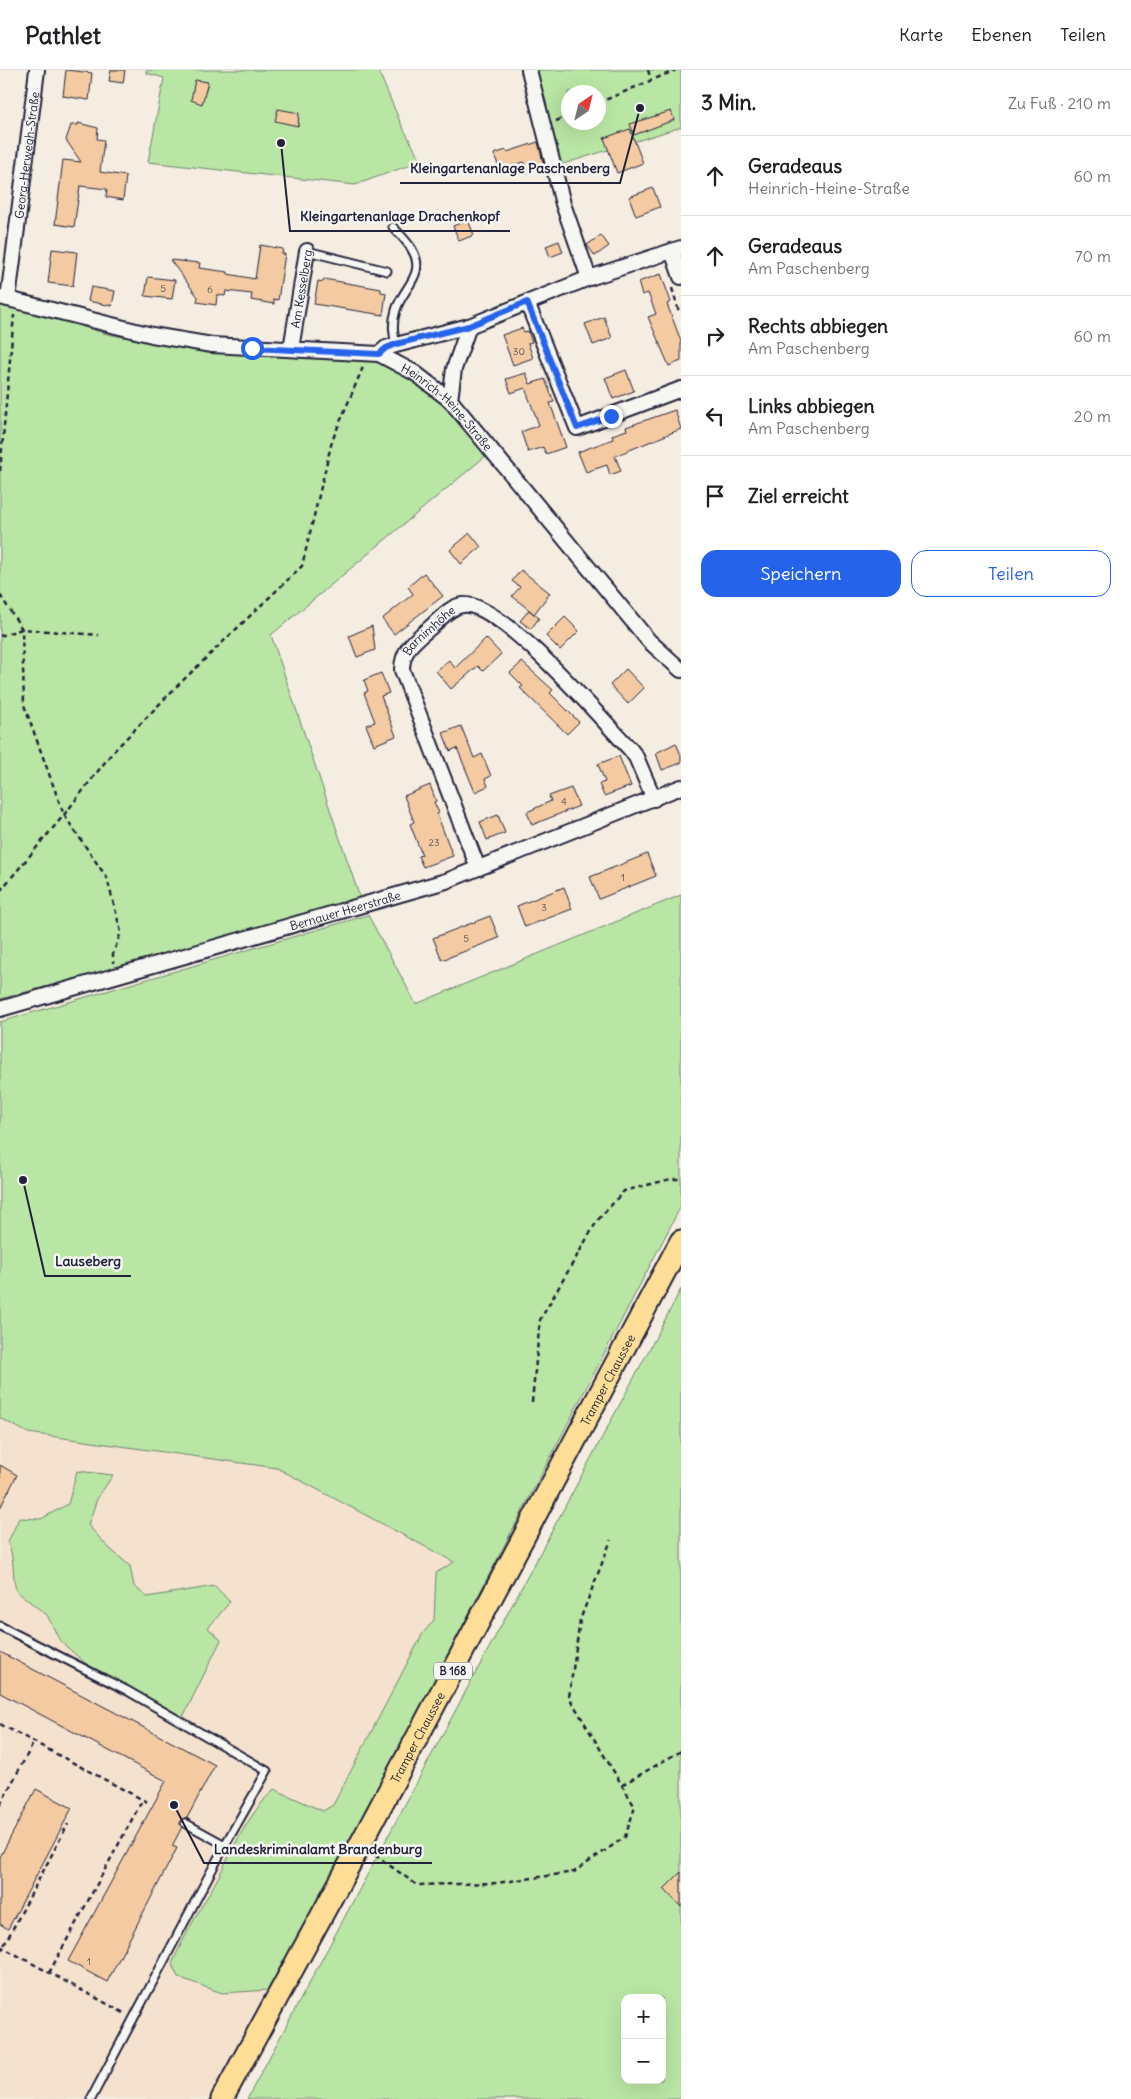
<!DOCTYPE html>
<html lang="de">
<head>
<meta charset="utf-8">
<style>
  body { margin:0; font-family:Delius,sans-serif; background:#f6f6f6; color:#202124 }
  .controls { position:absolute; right:15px; bottom:15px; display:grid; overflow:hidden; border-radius:10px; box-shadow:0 5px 20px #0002 }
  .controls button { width:45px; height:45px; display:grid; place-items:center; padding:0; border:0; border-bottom:1px solid #e0e0e0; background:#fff; color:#202124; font:25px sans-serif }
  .compass { position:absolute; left:561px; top:15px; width:45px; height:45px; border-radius:50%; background:#fff; box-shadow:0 5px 20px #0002; rotate:35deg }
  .stop { position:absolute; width:15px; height:15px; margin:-11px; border:4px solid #2563eb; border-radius:50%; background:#fff }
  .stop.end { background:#2563eb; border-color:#fff; box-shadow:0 1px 5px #0008 }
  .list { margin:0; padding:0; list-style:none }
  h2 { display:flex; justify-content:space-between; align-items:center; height:65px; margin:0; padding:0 20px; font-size:21px }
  h2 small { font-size:16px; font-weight:400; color:#757577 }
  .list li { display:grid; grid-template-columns:32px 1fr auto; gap:15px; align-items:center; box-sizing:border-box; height:80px; padding:0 20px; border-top:1px solid #e0e0e0 }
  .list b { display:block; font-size:19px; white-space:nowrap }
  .list p { margin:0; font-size:16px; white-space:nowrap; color:#757577 }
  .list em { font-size:16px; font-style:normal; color:#757577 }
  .actions { display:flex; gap:10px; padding:15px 20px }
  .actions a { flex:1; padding:11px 0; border:1px solid #2563eb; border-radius:15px; text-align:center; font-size:18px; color:#2563eb }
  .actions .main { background:#2563eb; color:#fff }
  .icon { flex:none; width:28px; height:28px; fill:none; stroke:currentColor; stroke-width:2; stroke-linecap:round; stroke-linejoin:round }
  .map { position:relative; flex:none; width:681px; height:2029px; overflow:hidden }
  header { display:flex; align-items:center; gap:30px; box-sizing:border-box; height:70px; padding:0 25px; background:#fff; border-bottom:1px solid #e0e0e0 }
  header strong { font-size:24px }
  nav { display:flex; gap:28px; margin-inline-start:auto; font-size:18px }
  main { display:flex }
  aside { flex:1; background:#fff }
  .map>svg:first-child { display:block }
  .built { fill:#f4e2cf }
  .green { fill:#b9e6a4; stroke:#6e8470; fill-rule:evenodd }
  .building { fill:#f3caa2; stroke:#22223b }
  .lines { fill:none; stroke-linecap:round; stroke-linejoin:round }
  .lane-casing { stroke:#22223b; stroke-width:11 }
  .street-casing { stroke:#22223b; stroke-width:18 }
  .primary-casing { stroke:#22223b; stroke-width:25 }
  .path { stroke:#22223b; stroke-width:2.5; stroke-dasharray:5 4; stroke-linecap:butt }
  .lane { stroke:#f6f6f2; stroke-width:7 }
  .street { stroke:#f6f6f2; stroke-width:14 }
  .primary { stroke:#fede96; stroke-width:21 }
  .route { stroke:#2563eb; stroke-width:6 }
  .labels { text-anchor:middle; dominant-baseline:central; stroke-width:5; stroke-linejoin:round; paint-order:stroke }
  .number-label { font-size:10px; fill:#564c55 }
  .shield { fill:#f6f6f2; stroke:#626272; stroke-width:1 }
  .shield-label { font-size:11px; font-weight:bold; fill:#22223b }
  .street-label { font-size:12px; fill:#22223b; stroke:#f6f6f2 }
  .leader { fill:none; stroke:#22223b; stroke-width:2 }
  .callout-dot { fill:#22223b; stroke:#f6f6f2; stroke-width:2 }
  .callout-label { font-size:14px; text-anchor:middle; font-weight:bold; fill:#22223b; stroke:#f6f6f2; stroke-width:5; stroke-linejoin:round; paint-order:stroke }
</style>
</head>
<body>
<header>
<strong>Pathlet</strong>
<nav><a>Karte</a><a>Ebenen</a><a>Teilen</a></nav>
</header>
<main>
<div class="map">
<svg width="681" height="2029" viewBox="0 0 681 2029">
  <rect width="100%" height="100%" fill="#f5ede2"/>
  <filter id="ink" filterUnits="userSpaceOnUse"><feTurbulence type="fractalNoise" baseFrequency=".02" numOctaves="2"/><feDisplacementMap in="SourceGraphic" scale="10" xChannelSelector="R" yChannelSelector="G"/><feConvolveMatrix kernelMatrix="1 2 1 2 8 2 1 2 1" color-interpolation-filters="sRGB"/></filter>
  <g filter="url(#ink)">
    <!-- built -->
    <path class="built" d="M0 1348 28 1363 277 1398 486 1509 208 2029H0Z"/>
    <!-- green -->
    <path class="green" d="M146 0H378L401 54 421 91 355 115 148 92 164 8 146 3Z
      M532 0H681V57L557 96ZM568 22H598V52H568Z
      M0 232 107 264 203 282 376 289 419 312 449 338 488 384 271 565 361 831 0 929Z
      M681 825V1136L362 1749 270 1920 222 1923 178 1907 172 1894C185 1863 203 1835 219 1806 235 1774 249 1744 274 1719L323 1741 333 1735 423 1563 434 1550 436 1503 454 1492 277 1398 28 1363 0 1348V952L368 845 416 934Z
      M681 1219V2029H247L657 1265ZM625 1928H662V2010H625Z
      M77 1401 113 1405 97 1429 88 1455 108 1477 130 1496 134 1516 147 1527 215 1516 230 1532 208 1558 221 1570 183 1647 85 1593 60 1571 47 1545 16 1521C12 1503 15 1491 8 1472L19 1448 41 1449 68 1434Z"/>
    <!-- building -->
    <path class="building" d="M66 0 92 3 89 30 63 26Z
      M111 0H125L123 13 109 11Z
      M195 10 208 12 202 34 191 30Z
      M278 39 299 43 298 56 275 51Z
      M671 41 674 50 634 65 630 54Z
      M78 53 98 58 97 69 104 70 100 102 126 106 123 130 106 127 107 119 80 116 74 157 55 154 63 90 81 92 66 70 71 55H78Z
      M630 59 643 93 617 103 604 68Z
      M538 72 544 96 527 102 524 92 500 100 494 84 506 80 507 82Z
      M653 118 660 137 636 146 629 127Z
      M468 150 474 165 459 171 453 156Z
      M601 165 609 176 595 186 587 175Z
      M559 171 563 182 550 187 546 176Z
      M260 175 283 179 282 184H285L278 230 274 229V234L251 230 252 224 226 221 225 226 217 225 216 235 197 232 198 227 170 190 200 193 199 198 228 202V204L255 209Z
      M52 179 77 182 73 216 48 213Z
      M661 204 671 232 667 234 681 271V291L669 296 648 247 656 244 648 223 642 225 638 212Z
      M148 207 175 210 172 229 145 226Z
      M324 209 381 219V222L386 223 383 245 314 234 318 211 323 212Z
      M91 217 115 221 112 236 88 231Z
      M604 247 612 268 593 275 585 254Z
      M522 258 524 262 528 261 532 272 528 273 533 288 513 295 502 265Z
      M626 300 634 321 613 329 605 308Z
      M526 303 530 314 545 309 554 332 550 333 566 377 546 384 543 377 528 382 521 362 539 355 525 318 511 323 506 309Z
      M675 340 681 359 615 386 621 401 610 405 607 395 586 402 578 382 613 369 612 365 627 360 626 357Z
      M470 463 481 477 461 494 450 480Z
      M521 500 550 523 534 544 512 526 520 517 512 511Z
      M424 503 443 526 394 564 382 549 413 524 408 517Z
      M529 540 539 548 531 559 520 551Z
      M565 547 579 561 560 580 546 566Z
      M372 556 375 580 357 587 349 566Z
      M486 568 501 584 483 601 478 596 451 619 436 601 449 590 455 598Z
      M522 592 553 620 550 623 579 652 567 664 520 618 523 616 510 603Z
      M626 599 644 618 628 634 610 615Z
      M381 603 389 623 381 626 396 666 374 675 366 655 375 652 364 623 368 621 364 610Z
      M461 656 474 688 482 684 491 706 485 709 488 716 475 722 457 678 450 681 443 663Z
      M676 673 681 685V693L662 700 656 683Z
      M619 686 631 716 604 726 599 714 605 712 598 694Z
      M430 715 436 731 434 732 439 743 437 744 453 786 423 797 418 786 422 785 410 754 414 752 404 726Z
      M571 718 579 736 532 755 527 742 551 731 549 726Z
      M498 745 505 763 487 770 480 752Z
      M647 784 656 806 599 829 590 807Z
      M564 817 572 839 525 857 517 836Z
      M490 846 499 868 442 890 433 868Z
      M0 1395 17 1405 0 1438Z
      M0 1582 215 1695 187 1748 180 1751 182 1757 172 1776 177 1778 107 1912 68 1891 166 1711 0 1623Z
      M36 1719 72 1738 8 1859 0 1854V1787Z
      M681 1802V1837L664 1819Z"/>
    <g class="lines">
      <!-- lane casing -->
      <g class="lane-casing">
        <path id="lane" d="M393 157C399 164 406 170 411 178 428 204 403 217 396 240 392 253 393 262 396 275
          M307 181 387 201
          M0 1556 126 1620 267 1701 225 1775 91 2029
          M185 1753 225 1775"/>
      </g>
      <!-- street casing -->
      <g class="street-casing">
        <g id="street">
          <path d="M529 0 563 134 589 208"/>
          <path d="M672 181 681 207"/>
          <path id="s1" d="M0 227 152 265 212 275 379 284 415 303 450 330 649 571 681 600"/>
          <path id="s2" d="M8 229 37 0"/>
          <path d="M527 232 577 358 681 319"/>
          <path id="s3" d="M291 279 307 181"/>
          <path d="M379 284 386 278 396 275 469 256 589 208 681 178"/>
          <path d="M450 330 454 299 469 256"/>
          <path id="s4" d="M478 798 402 600C402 578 417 569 432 556 441 548 451 536 463 535 500 530 603 651 630 679L636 687 654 729"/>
          <path id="s5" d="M0 939 446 811 681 717"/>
        </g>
      </g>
      <!-- primary casing -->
      <g class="primary-casing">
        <g id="primary">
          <path id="s6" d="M222 2029 360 1775 681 1171"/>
        </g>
      </g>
      <!-- path -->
      <path class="path" d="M648 0 651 10
        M598 33 676 0
        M556 51 568 46
        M672 218 679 242
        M0 401 14 245
        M0 525 22 559 24 635 64 745 107 808 121 862 113 884V893
        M0 566 22 559 99 565
        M0 821 64 745 112 683 176 617 302 496 332 371 363 297
        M532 1332 540 1250 597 1151 624 1121 671 1109H681
        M0 1654 147 1732
        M622 1715 681 1681
        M0 1735 34 1672
        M375 1785 417 1815 497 1813 574 1802 625 1767 635 1737 569 1627 580 1550 611 1470
        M0 1876 124 1943
        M0 1883 68 1754
        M49 1903 143 1729"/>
      <!-- lane -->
      <use href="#lane" class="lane"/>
      <!-- street -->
      <use href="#street" class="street"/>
      <!-- primary -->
      <use href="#primary" class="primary"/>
    </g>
  </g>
  <g class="lines" filter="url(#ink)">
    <!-- route -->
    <path class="route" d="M252 278 379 284 386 278 396 274 469 256 527 232 577 358 611 346"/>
  </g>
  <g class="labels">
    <!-- number labels -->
    <g class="number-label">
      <text x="163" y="218">5</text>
      <text x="210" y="219">6</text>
      <text x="519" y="281">30</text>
      <text x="564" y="731">4</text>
      <text x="434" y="772">23</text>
      <text x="623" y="807">1</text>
      <text x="544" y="837">3</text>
      <text x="466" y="868">5</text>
      <text x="89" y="1891">1</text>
    </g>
    <!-- shield labels -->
    <rect class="shield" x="434" y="1592.5" width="38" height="17" rx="4"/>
    <g class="shield-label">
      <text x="453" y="1601">B 168</text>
    </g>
    <!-- street labels -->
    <g class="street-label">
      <text stroke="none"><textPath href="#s2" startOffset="145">Georg-Herwegh-Straße</textPath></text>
      <text stroke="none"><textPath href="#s3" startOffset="61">Am Kesselberg</textPath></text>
      <text stroke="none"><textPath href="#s1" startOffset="472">Heinrich-Heine-Straße</textPath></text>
      <text stroke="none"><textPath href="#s4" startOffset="262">Barnimhöhe</textPath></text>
      <text stroke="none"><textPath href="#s5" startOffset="359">Bernauer Heerstraße</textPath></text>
      <text stroke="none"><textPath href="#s6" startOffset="816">Tramper Chaussee</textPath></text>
      <text stroke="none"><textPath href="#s6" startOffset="411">Tramper Chaussee</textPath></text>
    </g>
  </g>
  <!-- callouts -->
  <path class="leader" d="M640 38L620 113H400M281 73L290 161H510M23 1110L45 1206H131M174 1735L204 1793H432"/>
  <g class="callout-dot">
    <circle cx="640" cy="38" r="5"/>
    <circle cx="281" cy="73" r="5"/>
    <circle cx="23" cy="1110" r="5"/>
    <circle cx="174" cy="1735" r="5"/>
  </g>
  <g class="callout-label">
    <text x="510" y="103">Kleingartenanlage Paschenberg</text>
    <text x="400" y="151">Kleingartenanlage Drachenkopf</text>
    <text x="88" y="1196">Lauseberg</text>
    <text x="318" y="1784">Landeskriminalamt Brandenburg</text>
  </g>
</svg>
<div class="controls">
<button>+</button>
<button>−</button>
</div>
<svg class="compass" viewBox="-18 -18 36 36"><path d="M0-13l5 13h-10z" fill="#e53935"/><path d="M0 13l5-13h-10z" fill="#757577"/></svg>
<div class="stop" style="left:252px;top:278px"></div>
<div class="stop end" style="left:611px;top:346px"></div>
</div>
<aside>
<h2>3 Min.<small>Zu Fuß · 210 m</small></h2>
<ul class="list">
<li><svg class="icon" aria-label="ahead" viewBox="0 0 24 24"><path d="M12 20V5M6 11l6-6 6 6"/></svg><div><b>Geradeaus</b><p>Heinrich-Heine-Straße</p></div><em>60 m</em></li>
<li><svg class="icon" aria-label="ahead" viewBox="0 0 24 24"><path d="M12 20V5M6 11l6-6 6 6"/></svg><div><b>Geradeaus</b><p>Am Paschenberg</p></div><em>70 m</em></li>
<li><svg class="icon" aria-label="right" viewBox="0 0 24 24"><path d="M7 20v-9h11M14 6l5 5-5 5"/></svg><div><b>Rechts abbiegen</b><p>Am Paschenberg</p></div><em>60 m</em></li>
<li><svg class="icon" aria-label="left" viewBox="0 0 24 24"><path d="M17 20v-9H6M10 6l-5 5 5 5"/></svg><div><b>Links abbiegen</b><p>Am Paschenberg</p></div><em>20 m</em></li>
<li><svg class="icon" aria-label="arrive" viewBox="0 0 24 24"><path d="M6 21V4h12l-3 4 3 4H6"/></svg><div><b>Ziel erreicht</b></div></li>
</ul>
<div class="actions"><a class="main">Speichern</a><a>Teilen</a></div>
</aside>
</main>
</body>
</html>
